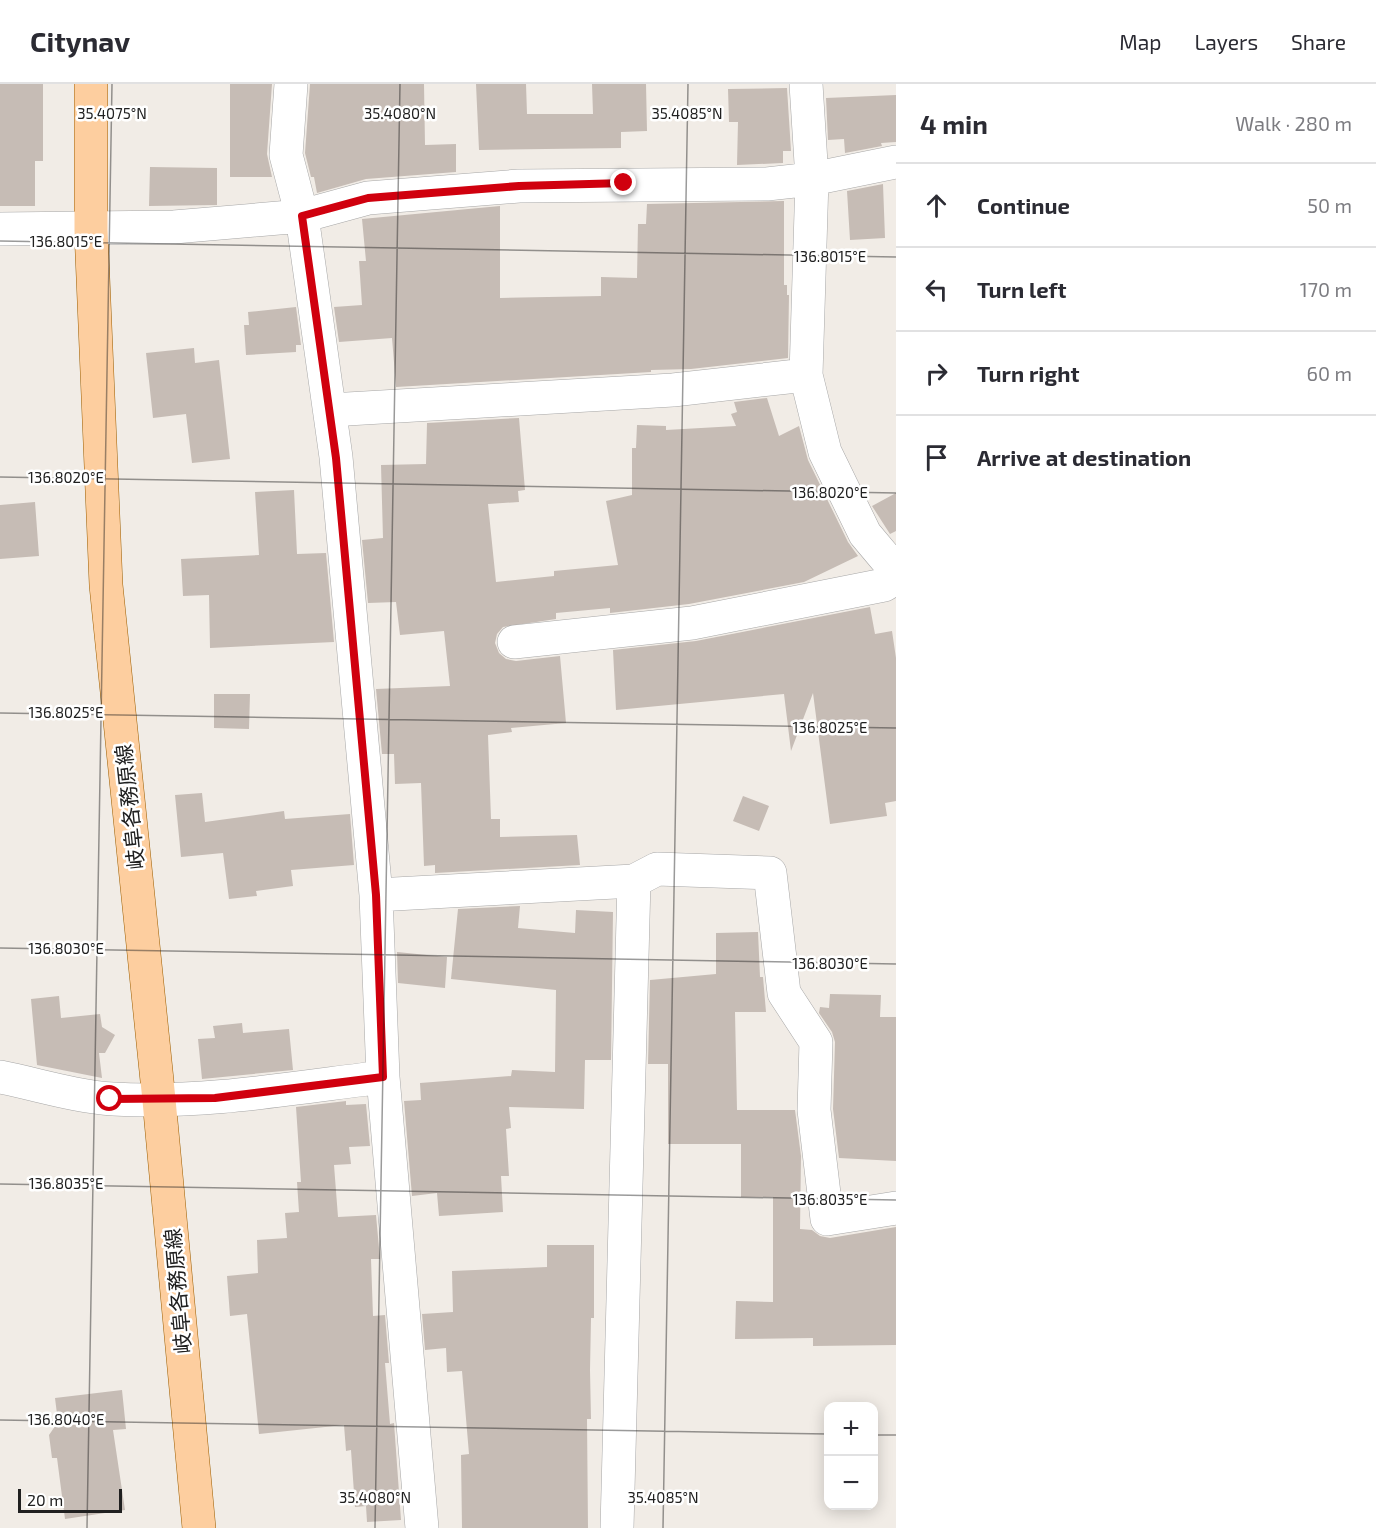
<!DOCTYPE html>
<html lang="en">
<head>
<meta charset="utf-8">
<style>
  body { margin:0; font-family:"Exo 2","Noto Sans JP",sans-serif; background:#f7f7f7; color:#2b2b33 }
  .controls { position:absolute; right:18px; bottom:18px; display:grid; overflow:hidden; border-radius:12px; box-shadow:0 3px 15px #0003 }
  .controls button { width:54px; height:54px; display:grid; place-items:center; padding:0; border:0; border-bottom:2px solid #e1e1e2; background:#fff; color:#2b2b33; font:30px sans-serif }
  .scale { position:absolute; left:18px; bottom:15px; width:104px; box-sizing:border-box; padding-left:6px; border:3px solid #202020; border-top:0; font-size:16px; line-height:21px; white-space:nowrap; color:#202020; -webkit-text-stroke:4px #fff; paint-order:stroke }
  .stop { position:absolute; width:18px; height:18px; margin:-14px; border:4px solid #d0000e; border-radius:50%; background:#fff }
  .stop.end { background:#d0000e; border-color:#fff; box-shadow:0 2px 6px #0008 }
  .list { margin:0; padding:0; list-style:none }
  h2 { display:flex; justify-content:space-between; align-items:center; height:78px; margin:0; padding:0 24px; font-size:26px }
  h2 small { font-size:20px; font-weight:400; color:#7c7c81 }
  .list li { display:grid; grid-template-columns:39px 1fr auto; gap:18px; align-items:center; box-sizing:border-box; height:84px; padding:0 24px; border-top:2px solid #e1e1e2 }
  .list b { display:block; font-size:22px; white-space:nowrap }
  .list em { font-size:20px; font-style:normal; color:#7c7c81 }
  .icon { flex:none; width:33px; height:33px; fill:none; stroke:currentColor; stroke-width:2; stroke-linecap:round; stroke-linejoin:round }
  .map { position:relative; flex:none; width:896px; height:1444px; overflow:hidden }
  header { display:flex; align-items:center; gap:36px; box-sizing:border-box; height:84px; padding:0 30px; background:#fff; border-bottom:2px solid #e1e1e2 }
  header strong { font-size:28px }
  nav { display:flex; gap:33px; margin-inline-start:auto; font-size:21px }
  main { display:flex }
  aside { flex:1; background:#fff }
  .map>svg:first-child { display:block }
  .building { fill:#c6bcb5 }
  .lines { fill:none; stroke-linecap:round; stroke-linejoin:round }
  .minor-casing { stroke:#a7a7a7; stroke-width:34 }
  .major-casing { stroke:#9c5e00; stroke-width:34 }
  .minor { stroke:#fff; stroke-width:33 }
  .major { stroke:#fdce9f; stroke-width:33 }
  .route { stroke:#d0000e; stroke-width:8 }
  .ticks { fill:none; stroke:#202020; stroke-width:1.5; stroke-opacity:0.45 }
  .labels { text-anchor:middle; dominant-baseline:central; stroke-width:5; stroke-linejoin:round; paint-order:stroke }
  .street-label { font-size:21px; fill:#202020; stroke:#fff }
  .ticks-label { font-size:15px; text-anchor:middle; fill:#202020; stroke:#fff; stroke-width:5; stroke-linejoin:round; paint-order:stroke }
</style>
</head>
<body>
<header>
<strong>Citynav</strong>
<nav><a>Map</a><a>Layers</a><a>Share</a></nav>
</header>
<main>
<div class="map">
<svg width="896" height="1444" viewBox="0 0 896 1444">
  <rect width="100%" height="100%" fill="#f1ece6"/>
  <!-- building -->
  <path class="building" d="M0 0H43V77H35V122H0Z
    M230 0H272L267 70 272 93H230Z
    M310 0H424L425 61 456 60V88L366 95 317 109 314 93H311L305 69Z
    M476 0H526L527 30H593L592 0H646L647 47 621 48V64L479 66Z
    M787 4 791 67H783V79L737 81 738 38H729L728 5Z
    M896 11V58L881 59 882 62 845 69 844 55 828 56 826 14Z
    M150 83 217 84V121L149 122Z
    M883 100 885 154 850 156 847 107Z
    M784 117V201H787V211H789L788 274 691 285 651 286V288L396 303 392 254 339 258 334 223 362 221 359 177H366L362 135 500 122V214L601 212V193L637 194 638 140H646L647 120Z
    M296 223 301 261H296V268L246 271 244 241H249L248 228Z
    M194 264 195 279 219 276 230 375 192 379 186 330 153 334 146 269Z
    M767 314 779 352 799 342 808 376 848 458 858 472 804 498 689 520 610 529V524L556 529V535L503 543 497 550 495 559 499 569 506 575 516 577 560 572 566 639 511 644 512 648 488 651 491 735H500V753L577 751 580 781 435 789V781L424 782 421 699 395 700 394 670H382L376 605 450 602 444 547 400 551 396 518 368 519 362 456 383 454 381 381 426 380 427 339 519 334 525 406 518 407 519 418 488 420 496 498 554 492V487L618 481 606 417 632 411V364H636L637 341 666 342V346L736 342 731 330 737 328 734 318Z
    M294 406 297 470 326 469 334 558 210 564 209 511 183 512 181 475 259 471 255 408Z
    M896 409V447L890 450 872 422Z
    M35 418 39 472 0 475V421Z
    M870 523 875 550 892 547 896 574V717L885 719 887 732 830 740 813 609 791 667 784 610 616 626 613 566 696 557Z
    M214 610H250L249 645 214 644Z
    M202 709 205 738 284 727 285 735 350 730 354 781 291 786 293 802 256 807 257 812 229 815 223 769 181 773 175 711Z
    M743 712 769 722 759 747 733 737Z
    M520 822 518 844 575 849 576 826 613 828 611 976H585L584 1025 509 1023 511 1044 506 1045 509 1092H501L503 1128 439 1132 437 1109 412 1112 404 1017 421 1016 420 999 511 992 512 986 555 988 556 906 451 895 458 825Z
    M758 848 760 893H763L766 928H735L737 1026H795L801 1072 800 1145 812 1146 820 1152 830 1154 896 1143V1261L813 1262V1254L735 1255 736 1217 773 1218V1113H741V1060H668V980H648L650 896 716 890V849Z
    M397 868 447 873 445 904 398 899Z
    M830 910 881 911 880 933H896V1077L839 1074 833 1025 835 958 832 948 819 929 820 923 829 924Z
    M59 912 61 934 100 930 102 943 115 951 105 969H99L102 994 37 981 31 915Z
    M242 939 243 949 289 945 293 986 202 995 198 955 215 954 213 942Z
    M346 1017V1021L366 1020 370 1062 349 1063 351 1080 334 1081 338 1133 376 1131 380 1175H371L373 1232 385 1231 389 1279H385L390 1340 394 1339 401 1436 367 1438 366 1422 355 1423 351 1366 346 1367 344 1341 259 1350 247 1230 230 1232 227 1192 258 1189 257 1156 287 1154 285 1129 299 1128 297 1098H301L296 1023Z
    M547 1161H594V1234H591L590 1286 591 1335H587L588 1444H462L461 1371 469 1370 462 1287 447 1288 446 1264 425 1266 422 1230 453 1228 452 1187 547 1183Z
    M122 1306 126 1345 113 1346 125 1426 65 1435 57 1374H52L49 1351 58 1338 55 1314Z"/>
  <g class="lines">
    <!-- minor casing -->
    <g class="minor-casing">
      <path id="minor" d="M291 0 286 71 302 132 336 373 376 811 383 993 422 1444
        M806 0 812 95 806 291 825 368 865 450 896 487
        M0 145 174 143 302 132 368 114 519 102 767 100 812 95 896 78
        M330 326 673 306 806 291
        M514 558 692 539 884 501 896 494
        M376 811 634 797 657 785 770 789 784 909 816 958 814 1026 827 1135 896 1124
        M0 993C36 1000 76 1013 113 1015 203 1020 293 1004 383 993
        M617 1444 634 797"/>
    </g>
    <!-- major casing -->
    <g class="major-casing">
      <path id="major" d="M91 0V146L106 501 159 1016 199 1444"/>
    </g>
    <!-- minor -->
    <use href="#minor" class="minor"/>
    <!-- major -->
    <use href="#major" class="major"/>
  </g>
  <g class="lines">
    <!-- route -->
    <path class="route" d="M110 1015 215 1014 383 993 376 811 336 374 302 132 368 114 519 102 624 99"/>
  </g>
  <!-- ticks -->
  <path class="ticks" d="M0 157 896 173M0 393 896 409M0 629 896 644M0 864 896 880M0 1100 896 1116M0 1336 828 1350M874 1351H896M87 1444 112 0M375 1444 400 0M663 1444 688 0"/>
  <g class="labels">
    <!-- street labels -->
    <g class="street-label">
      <text transform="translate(129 723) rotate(-96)">岐阜各務原線</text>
      <text transform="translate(177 1207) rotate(-95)">岐阜各務原線</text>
    </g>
  </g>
  <g class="ticks-label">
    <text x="112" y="35">35.4075°N</text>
    <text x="400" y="35">35.4080°N</text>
    <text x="687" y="35">35.4085°N</text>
    <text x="66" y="163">136.8015°E</text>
    <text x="830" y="178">136.8015°E</text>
    <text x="66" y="399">136.8020°E</text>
    <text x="830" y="414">136.8020°E</text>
    <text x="66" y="634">136.8025°E</text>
    <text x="830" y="649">136.8025°E</text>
    <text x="66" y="870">136.8030°E</text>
    <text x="830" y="885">136.8030°E</text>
    <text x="66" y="1105">136.8035°E</text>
    <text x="830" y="1121">136.8035°E</text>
    <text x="66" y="1341">136.8040°E</text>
    <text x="375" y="1419">35.4080°N</text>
    <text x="663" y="1419">35.4085°N</text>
  </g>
</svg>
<div class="controls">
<button>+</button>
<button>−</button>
</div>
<div class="scale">20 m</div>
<div class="stop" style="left:110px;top:1015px"></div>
<div class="stop end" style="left:624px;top:99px"></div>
</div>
<aside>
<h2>4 min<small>Walk · 280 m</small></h2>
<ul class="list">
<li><svg class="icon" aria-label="ahead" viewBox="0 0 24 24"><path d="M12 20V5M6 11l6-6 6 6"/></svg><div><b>Continue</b></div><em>50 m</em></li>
<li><svg class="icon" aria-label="left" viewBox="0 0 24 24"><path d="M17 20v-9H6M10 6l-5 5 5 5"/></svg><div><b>Turn left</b></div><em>170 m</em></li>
<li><svg class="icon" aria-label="right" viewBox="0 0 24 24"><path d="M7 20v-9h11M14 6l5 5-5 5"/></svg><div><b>Turn right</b></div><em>60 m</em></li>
<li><svg class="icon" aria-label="arrive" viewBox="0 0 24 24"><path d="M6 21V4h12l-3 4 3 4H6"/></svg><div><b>Arrive at destination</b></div></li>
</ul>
</aside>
</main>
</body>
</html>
